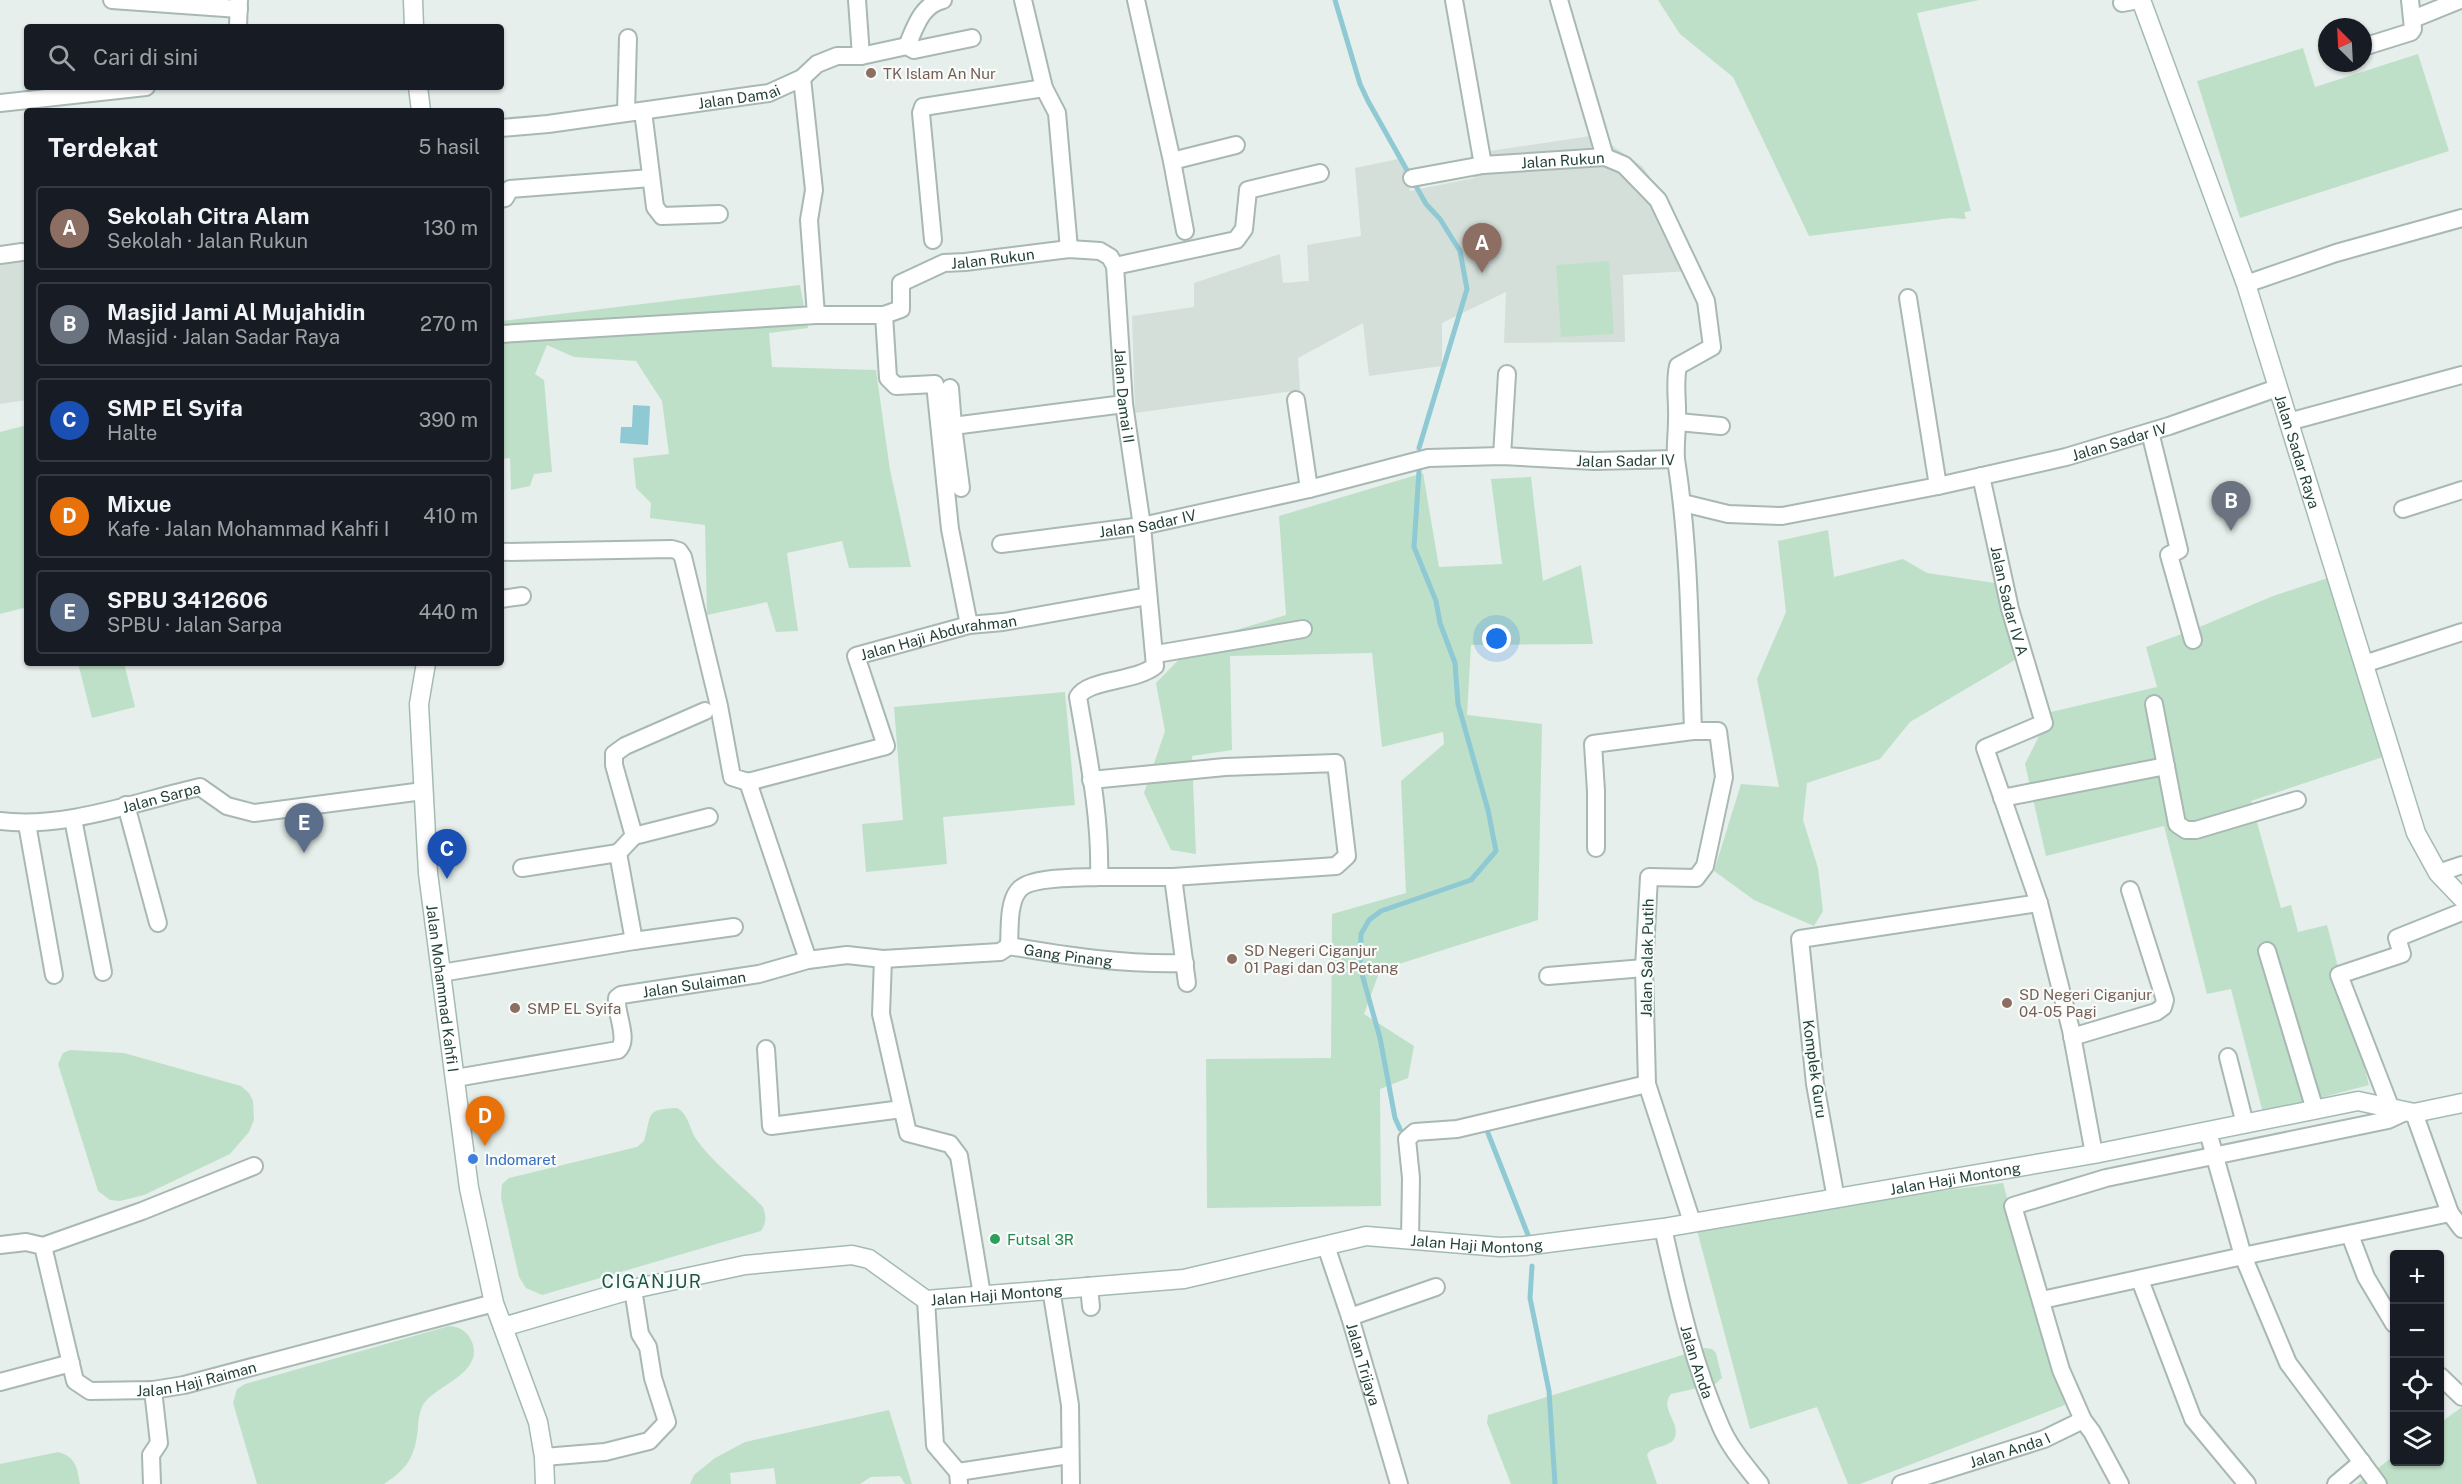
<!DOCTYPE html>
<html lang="id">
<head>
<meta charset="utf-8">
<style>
  body { margin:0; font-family:"Public Sans",sans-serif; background:#242831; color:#f1f3f6 }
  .controls { position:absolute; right:18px; bottom:18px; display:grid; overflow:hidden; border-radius:6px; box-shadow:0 2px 4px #0004 }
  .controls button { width:54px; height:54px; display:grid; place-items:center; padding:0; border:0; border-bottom:2px solid #363941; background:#171b24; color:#f1f3f6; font:30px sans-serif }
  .compass { position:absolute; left:2318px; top:18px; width:54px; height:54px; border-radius:50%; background:#171b24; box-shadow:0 2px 4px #0004; rotate:336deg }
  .you { position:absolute; left:1497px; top:639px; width:21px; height:21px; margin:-15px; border:4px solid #fff; border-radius:50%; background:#1a73e8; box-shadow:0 0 0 9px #1a73e833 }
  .badge { display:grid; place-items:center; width:39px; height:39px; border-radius:50%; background:#f4845f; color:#fff; font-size:20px; font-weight:700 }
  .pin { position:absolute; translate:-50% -50px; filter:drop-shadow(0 2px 3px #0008) }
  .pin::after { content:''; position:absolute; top:32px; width:21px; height:18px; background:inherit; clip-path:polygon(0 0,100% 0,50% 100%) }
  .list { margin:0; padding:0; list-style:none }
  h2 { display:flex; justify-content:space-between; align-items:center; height:78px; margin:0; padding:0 24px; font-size:26px }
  h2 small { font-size:20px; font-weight:400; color:#9ea1a6 }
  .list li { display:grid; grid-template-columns:39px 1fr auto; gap:18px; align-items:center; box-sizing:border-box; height:84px; margin:0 12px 12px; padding:0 12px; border:2px solid #363941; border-radius:6px }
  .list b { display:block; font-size:22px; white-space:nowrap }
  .list p { margin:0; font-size:20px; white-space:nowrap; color:#9ea1a6 }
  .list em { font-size:20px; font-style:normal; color:#9ea1a6 }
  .icon { flex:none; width:33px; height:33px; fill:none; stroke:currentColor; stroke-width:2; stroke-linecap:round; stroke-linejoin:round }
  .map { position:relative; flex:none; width:2462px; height:1484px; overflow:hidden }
  .search { position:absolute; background:#171b24; box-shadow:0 2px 4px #0004; left:24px; top:24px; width:480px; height:66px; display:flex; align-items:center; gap:15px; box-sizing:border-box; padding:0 21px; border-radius:6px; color:#9ea1a6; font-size:22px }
  .panel { position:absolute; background:#171b24; box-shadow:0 2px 4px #0004; left:24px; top:108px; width:480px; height:558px; border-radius:6px }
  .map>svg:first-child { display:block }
  .built { fill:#d4dfda }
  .green { fill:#bfe0c8 }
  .water { fill:#8ec9d4 }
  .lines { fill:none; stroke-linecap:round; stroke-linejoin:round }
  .stream { stroke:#8ec9d4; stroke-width:5 }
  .street-casing { stroke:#a8b8b2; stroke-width:20 }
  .secondary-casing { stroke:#a4bbb3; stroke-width:21 }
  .street { stroke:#fff; stroke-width:16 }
  .secondary { stroke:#fff; stroke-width:18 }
  .education-dot { fill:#8d6e63; stroke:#f7fbf9; stroke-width:2 }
  .shop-dot { fill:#3f7fe0; stroke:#f7fbf9; stroke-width:2 }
  .leisure-dot { fill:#2e9e5b; stroke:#f7fbf9; stroke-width:2 }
  .labels { text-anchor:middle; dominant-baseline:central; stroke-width:4.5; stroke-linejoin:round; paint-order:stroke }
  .education-label { font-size:15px; fill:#785e54; stroke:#f7fbf9; text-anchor:start }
  .street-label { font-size:15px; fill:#24423a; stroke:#f7fbf9 }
  .shop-label { font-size:15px; fill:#366cbe; stroke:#f7fbf9; text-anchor:start }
  .leisure-label { font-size:15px; fill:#27864d; stroke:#f7fbf9; text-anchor:start }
  .quarter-label { font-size:18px; letter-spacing:1.5px; fill:#1f5548; stroke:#f7fbf9 }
</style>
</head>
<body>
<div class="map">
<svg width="2462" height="1484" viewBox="0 0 2462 1484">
  <rect width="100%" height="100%" fill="#e6efeb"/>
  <!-- built -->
  <path class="built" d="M1597 135 1643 167 1672 211 1689 271 1623 275 1625 342 1504 343 1506 292 1442 323V366L1369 376 1363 323 1298 358 1300 390 1135 413 1132 316 1194 307V283L1280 254 1283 283 1309 281 1307 245 1361 236 1355 168 1403 158 1410 191 1474 178 1470 154Z
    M27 261V400L0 404V265Z"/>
  <!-- green -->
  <path class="green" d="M1658 0H1979L1917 13 1971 211 1964 212 1966 219 1950 218 1809 236 1733 77 1680 34Z
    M2303 48 2315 87 2418 54 2449 151 2240 218 2197 81Z
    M1609 261 1614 334 1561 337 1556 265Z
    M800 285 808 328 769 333 772 367 876 370 890 470 911 567 849 568 842 541 787 553 798 631 776 632 767 602 707 615 705 525 650 518 651 503 636 488 633 458 669 454 662 401 636 361 574 357 547 345 535 374 544 380 552 472 534 474 530 486 511 490 510 458 501 459V321Z
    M27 425V607L0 614V432Z
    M1423 473 1439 567 1502 564 1491 479 1531 477 1543 581 1581 565 1593 644 1471 645 1467 715 1542 724 1538 920 1380 970 1364 1014 1414 1046 1408 1078 1380 1089 1381 1206 1207 1208 1206 1059 1331 1058 1332 914 1406 893 1401 781 1444 744 1443 732 1382 747 1372 653 1230 656 1232 750 1192 756 1196 854 1171 850 1144 793 1165 731 1156 683 1196 642 1286 615 1279 516Z
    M1828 530 1834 577 1903 559 1927 573 1995 583 2020 657 1910 722 1880 759 1807 783 1803 820 1818 868 1823 911 1814 926 1754 900 1714 871 1741 784 1779 787 1757 679 1786 612 1778 541Z
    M2331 577 2389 755 2251 801 2281 908 2291 905 2298 932 2327 925 2369 1085 2263 1113 2231 989 2207 994 2164 826 2046 856 2025 764 2051 712 2157 687 2146 647 2190 631 2273 596Z
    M78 663H124L135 707 92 718Z
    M1065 692 1075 805 943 817 947 864 866 872 862 824 903 820 894 707Z
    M70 1050 124 1053 241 1086 249 1093 253 1101 254 1120 249 1132 230 1154 144 1195 120 1201 110 1200 98 1191 58 1064 63 1053Z
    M677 1108C688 1113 690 1130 696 1139 713 1163 742 1185 763 1207 766 1217 767 1222 761 1231L542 1295 526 1288 519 1277 501 1198 502 1184 509 1178 637 1147 644 1141C652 1115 644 1109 677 1108Z
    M2003 1183 2065 1405 1860 1484H1848L1817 1407 1750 1429 1695 1223Z
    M449 1326C458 1326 467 1331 471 1340 486 1371 440 1384 425 1402 420 1408 418 1420 418 1428 415 1457 408 1468 384 1484H257L233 1403 237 1389 245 1384Z
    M1705 1348 1712 1349 1716 1353 1722 1378 1715 1384 1671 1394C1659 1408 1680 1422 1675 1437 1671 1448 1652 1445 1647 1455L1657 1484H1511L1487 1423 1488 1415Z
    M2462 1407V1484H2357L2394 1456V1462H2440V1423Z
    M889 1410 912 1484H905L900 1476 871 1477 860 1484H776L774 1468 730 1473 731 1484H690L694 1475 715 1458 745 1442Z
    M58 1452C76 1457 77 1467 80 1484H0V1464Z"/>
  <!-- water -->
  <path class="water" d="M633 405 650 406 648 445 620 443 621 427H632Z"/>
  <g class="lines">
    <!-- stream -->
    <path class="stream" d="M1335 0 1360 84 1368 101 1426 204 1440 219 1460 251 1467 289 1419 448
      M1486 1128 1530 1240
      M1400 1129 1395 1118 1380 1038 1360 967 1361 934 1369 920 1381 911 1471 880 1496 851 1488 810 1458 704 1455 663 1440 623 1436 601 1414 547 1419 471
      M1532 1266 1530 1298 1549 1391 1555 1484"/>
    <!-- street casing -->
    <g class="street-casing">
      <g id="street">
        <path d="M112 0 239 9"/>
        <path d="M857 0 861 56"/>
        <path d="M1023 0 1044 88 1057 113 1069 249"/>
        <path d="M1136 0 1172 161 1185 231"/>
        <path d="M1454 0 1483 165"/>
        <path d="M1559 0 1605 157"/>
        <path d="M2122 3 2139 0"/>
        <path d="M2413 19 2460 0"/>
        <path d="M238 27 239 0"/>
        <path d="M907 46 914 50 972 38"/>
        <path d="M907 46C915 28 921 5 943 0"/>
        <path d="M2363 47 2411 32 2413 29 2410 0"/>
        <path d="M802 78 814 190 809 220 816 315"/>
        <path d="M0 103 146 87"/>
        <path d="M643 111 655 207 662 216 719 214"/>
        <path d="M626 112 628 38"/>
        <path id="s1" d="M501 128 548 124 769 93 802 78 817 64 837 56H861L907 46"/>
        <path d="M1172 161 1236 145"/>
        <path id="s2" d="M1412 178 1483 165 1605 157 1624 165 1658 200 1706 301 1712 347 1678 366C1674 384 1678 402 1677 420 1677 433 1675 446 1676 459"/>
        <path d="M501 199 505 198 510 189 651 178"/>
        <path d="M933 240 921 113 923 107 1044 88"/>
        <path d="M0 255 22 252"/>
        <path d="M1115 266 1236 240 1244 229 1248 190 1320 173"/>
        <path d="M2246 284 2336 253 2462 218"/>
        <path d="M1908 298 1938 486"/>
        <path d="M884 315 888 378 896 386 935 384 950 529 969 625"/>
        <path id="s3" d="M501 334 816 315H884L901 309V283L944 263 965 262 1069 249 1100 251 1110 257 1115 266 1124 404 1142 526 1155 666C1135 682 1088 679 1078 697 1088 756 1101 817 1099 877 1081 878 1028 876 1018 891 1008 904 1010 930 1009 946"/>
        <path d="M950 388 953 426 1124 404"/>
        <path d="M1296 400 1309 489"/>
        <path d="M1678 422 1721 426"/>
        <path d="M2288 422 2462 375"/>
        <path d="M953 426 961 488"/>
        <path d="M2150 432 2179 550 2169 555 2193 640"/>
        <path d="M1502 456 1507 374"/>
        <path id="s4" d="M1981 476 2010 609 2044 723 1985 748 2039 903 2071 1030 2094 1154"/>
        <path id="s5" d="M1683 503 1728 514 1782 516 1938 486 2066 457 2169 426 2277 388"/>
        <path d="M2403 509 2462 490"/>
        <path id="s6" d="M1001 544 1142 526 1309 489 1428 458 1502 456 1594 461 1676 459C1690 549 1690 641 1693 731"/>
        <path id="s7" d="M501 552 672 549 679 551 683 557 719 706 732 777 748 782 886 746 856 656 969 625 1003 622 1148 596"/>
        <path d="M501 599 522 596"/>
        <path d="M1156 654 1303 629"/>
        <path d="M2364 664 2462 632"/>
        <path d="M2154 704 2177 824 2186 830H2196L2297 800"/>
        <path d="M1091 780 1225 767 1336 763 1347 856 1336 866 1173 877H1099"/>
        <path d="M748 782 808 960"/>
        <path d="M2002 798 2166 766"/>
        <path d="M126 805 158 923"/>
        <path d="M73 819 103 972"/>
        <path id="s8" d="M0 821C66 829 135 802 200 787L227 806 254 813 423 791"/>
        <path d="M27 824 54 975"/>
        <path d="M634 836 709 817"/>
        <path d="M1596 848V791L1593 744 1693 731H1718L1724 777 1705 866 1696 878 1649 877 1644 968 1647 1084 1692 1222"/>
        <path d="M522 868 618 853"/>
        <path d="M2438 873 2462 865"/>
        <path d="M1173 877 1187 983"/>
        <path d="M634 941 618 853 634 836 614 765V754L625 746 705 711"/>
        <path id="s9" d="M1009 946C1066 956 1127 965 1185 963"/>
        <path d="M2267 951 2315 1110"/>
        <path d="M883 959 881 1014 908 1133 950 1144 959 1156 982 1295"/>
        <path d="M441 973 634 941 734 927"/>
        <path d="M1548 976 1644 968"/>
        <path d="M2072 1037 2156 1012 2163 1007 2165 1000 2130 890"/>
        <path d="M766 1049 771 1126 902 1109"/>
        <path d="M2228 1057 2245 1124"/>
        <path id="s10" d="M456 1078 618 1050C630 1040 615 1013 617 998L621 995 759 974 808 960 847 955 883 959 1000 952 1009 946"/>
        <path d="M2391 1109 2339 975 2402 954 2397 938 2462 912"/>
        <path d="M2414 1113 2450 1213 2462 1229"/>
        <path d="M2208 1132 2243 1256 2288 1363 2378 1484"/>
        <path d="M1836 1199 1815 1084 1800 939 2039 903"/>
        <path id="s11" d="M1663 1228C1678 1295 1693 1364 1721 1427 1730 1448 1746 1466 1760 1484"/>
        <path d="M2350 1235 2366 1277 2394 1324"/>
        <path d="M1410 1240 1411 1178 1407 1139 1415 1132 1457 1129 1647 1084"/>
        <path id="s12" d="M0 1245 26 1242 43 1246 75 1381 90 1391 153 1390 184 1385 494 1303"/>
        <path d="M43 1246 142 1211 254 1166"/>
        <path id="s13" d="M1326 1246 1350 1317 1399 1484"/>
        <path d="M2140 1280 2193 1419 2247 1484"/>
        <path d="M1089 1286 1091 1307"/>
        <path d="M1051 1289 1070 1405 1071 1484"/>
        <path d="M926 1300 935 1445 958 1472 959 1484"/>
        <path d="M2042 1300 2243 1256 2450 1213"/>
        <path d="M1350 1317 1436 1287"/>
        <path d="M2440 1376 2462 1397"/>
        <path d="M0 1382 71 1363"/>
        <path d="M544 1457 605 1452 649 1441 667 1422 653 1378 648 1347 640 1334 633 1289"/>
        <path d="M958 1472 1069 1455"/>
        <path d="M152 1484 151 1455 159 1443 153 1390"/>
        <path id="s14" d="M1901 1484 2044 1439 2083 1420"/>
        <path d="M2120 1484 2092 1432 2083 1420 2061 1370 2013 1206 2106 1178 2388 1120 2403 1113"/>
        <path d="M2336 1484 2362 1462"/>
      </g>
    </g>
    <!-- secondary casing -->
    <g class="secondary-casing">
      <g id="secondary">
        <path d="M413 0 414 27"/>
        <path id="s15" d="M2141 0 2246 284 2416 833 2438 873 2462 898"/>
        <path d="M418 87 421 111"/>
        <path id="s16" d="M426 663 419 704 428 873 469 1188 494 1303 538 1422 544 1457 545 1484"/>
        <path id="s17" d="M503 1327 633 1289 745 1265 852 1255 869 1259 926 1300 1184 1279 1366 1236 1500 1247 1524 1246 1663 1228 2094 1154 2358 1101 2414 1113 2462 1103"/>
      </g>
    </g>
    <!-- street -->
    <use href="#street" class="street"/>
    <!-- secondary -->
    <use href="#secondary" class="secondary"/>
  </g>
  <!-- markers -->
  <g class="education-dot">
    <circle cx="871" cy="73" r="6"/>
    <circle cx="1232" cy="959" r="6"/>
    <circle cx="2007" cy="1003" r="6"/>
    <circle cx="515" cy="1008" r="6"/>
  </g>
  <circle class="shop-dot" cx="473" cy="1159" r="6"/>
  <circle class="leisure-dot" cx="995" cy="1239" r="6"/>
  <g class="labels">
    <!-- education labels -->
    <g class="education-label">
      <text x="883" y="73">TK Islam An Nur</text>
      <text x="1244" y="950">SD Negeri Ciganjur<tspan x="1244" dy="17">01 Pagi dan 03 Petang</tspan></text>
      <text x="2019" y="994">SD Negeri Ciganjur<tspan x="2019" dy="17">04-05 Pagi</tspan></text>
      <text x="527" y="1008">SMP EL Syifa</text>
    </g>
    <!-- street labels -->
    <g class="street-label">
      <text stroke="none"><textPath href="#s1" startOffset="240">Jalan Damai</textPath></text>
      <text stroke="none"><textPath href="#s2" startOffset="152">Jalan Rukun</textPath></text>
      <text stroke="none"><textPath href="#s3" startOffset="524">Jalan Rukun</textPath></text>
      <text stroke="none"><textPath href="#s3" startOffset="784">Jalan Damai II</textPath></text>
      <text stroke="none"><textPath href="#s5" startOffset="446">Jalan Sadar IV</textPath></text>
      <text stroke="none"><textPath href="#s15" startOffset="478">Jalan Sadar Raya</textPath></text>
      <text stroke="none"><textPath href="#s6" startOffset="634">Jalan Sadar IV</textPath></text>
      <text stroke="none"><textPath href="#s6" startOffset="148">Jalan Sadar IV</textPath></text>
      <text stroke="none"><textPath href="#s4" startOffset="128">Jalan Sadar IV A</textPath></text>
      <text stroke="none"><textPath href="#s7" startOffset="750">Jalan Haji Abdurahman</textPath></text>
      <text stroke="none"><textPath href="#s8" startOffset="164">Jalan Sarpa</textPath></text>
      <text stroke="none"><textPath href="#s9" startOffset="60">Gang Pinang</textPath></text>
      <text transform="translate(1647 958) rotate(-89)">Jalan Salak Putih</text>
      <text stroke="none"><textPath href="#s10" startOffset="297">Jalan Sulaiman</textPath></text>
      <text stroke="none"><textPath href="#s16" startOffset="327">Jalan Mohammad Kahfi I</textPath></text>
      <text transform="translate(1815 1069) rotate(82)">Komplek Guru</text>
      <text stroke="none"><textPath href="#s17" startOffset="1486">Jalan Haji Montong</textPath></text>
      <text stroke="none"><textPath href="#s17" startOffset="1002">Jalan Haji Montong</textPath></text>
      <text stroke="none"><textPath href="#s17" startOffset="516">Jalan Haji Montong</textPath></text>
      <text stroke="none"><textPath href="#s11" startOffset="138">Jalan Anda</textPath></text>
      <text stroke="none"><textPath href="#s13" startOffset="124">Jalan Trijaya</textPath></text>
      <text stroke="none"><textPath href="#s12" startOffset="308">Jalan Haji Raiman</textPath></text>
      <text stroke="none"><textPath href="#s14" startOffset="114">Jalan Anda I</textPath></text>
    </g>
    <!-- shop labels -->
    <g class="shop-label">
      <text x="485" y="1159">Indomaret</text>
    </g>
    <!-- leisure labels -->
    <g class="leisure-label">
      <text x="1007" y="1239">Futsal 3R</text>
    </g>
    <!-- quarter labels -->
    <g class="quarter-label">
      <text x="652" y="1281">CIGANJUR</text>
    </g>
  </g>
</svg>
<div class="controls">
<button>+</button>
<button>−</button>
<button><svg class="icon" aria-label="locate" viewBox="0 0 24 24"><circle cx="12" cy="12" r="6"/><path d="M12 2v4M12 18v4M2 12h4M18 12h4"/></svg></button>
<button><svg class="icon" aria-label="layers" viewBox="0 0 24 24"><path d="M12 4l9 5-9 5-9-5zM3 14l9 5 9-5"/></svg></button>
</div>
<svg class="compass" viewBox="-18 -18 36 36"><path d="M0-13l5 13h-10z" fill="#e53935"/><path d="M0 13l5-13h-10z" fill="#9ea1a6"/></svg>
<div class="you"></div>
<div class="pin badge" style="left:1482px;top:273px;background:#8d6e63">A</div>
<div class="pin badge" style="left:2231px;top:531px;background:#6b7280">B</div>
<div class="pin badge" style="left:447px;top:879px;background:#1a4fb4">C</div>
<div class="pin badge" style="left:485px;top:1146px;background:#e8710a">D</div>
<div class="pin badge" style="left:304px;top:853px;background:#5c6f8a">E</div>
<div class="search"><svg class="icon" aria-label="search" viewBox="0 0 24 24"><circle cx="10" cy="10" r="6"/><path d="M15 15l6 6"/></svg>Cari di sini</div>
<section class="panel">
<h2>Terdekat<small>5 hasil</small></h2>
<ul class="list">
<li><span class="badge" style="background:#8d6e63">A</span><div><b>Sekolah Citra Alam</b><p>Sekolah · Jalan Rukun</p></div><em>130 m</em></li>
<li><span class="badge" style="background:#6b7280">B</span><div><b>Masjid Jami Al Mujahidin</b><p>Masjid · Jalan Sadar Raya</p></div><em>270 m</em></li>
<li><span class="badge" style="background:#1a4fb4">C</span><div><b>SMP El Syifa</b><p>Halte</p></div><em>390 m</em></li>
<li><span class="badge" style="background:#e8710a">D</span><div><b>Mixue</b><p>Kafe · Jalan Mohammad Kahfi I</p></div><em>410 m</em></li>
<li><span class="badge" style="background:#5c6f8a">E</span><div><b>SPBU 3412606</b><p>SPBU · Jalan Sarpa</p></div><em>440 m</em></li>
</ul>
</section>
</div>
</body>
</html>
